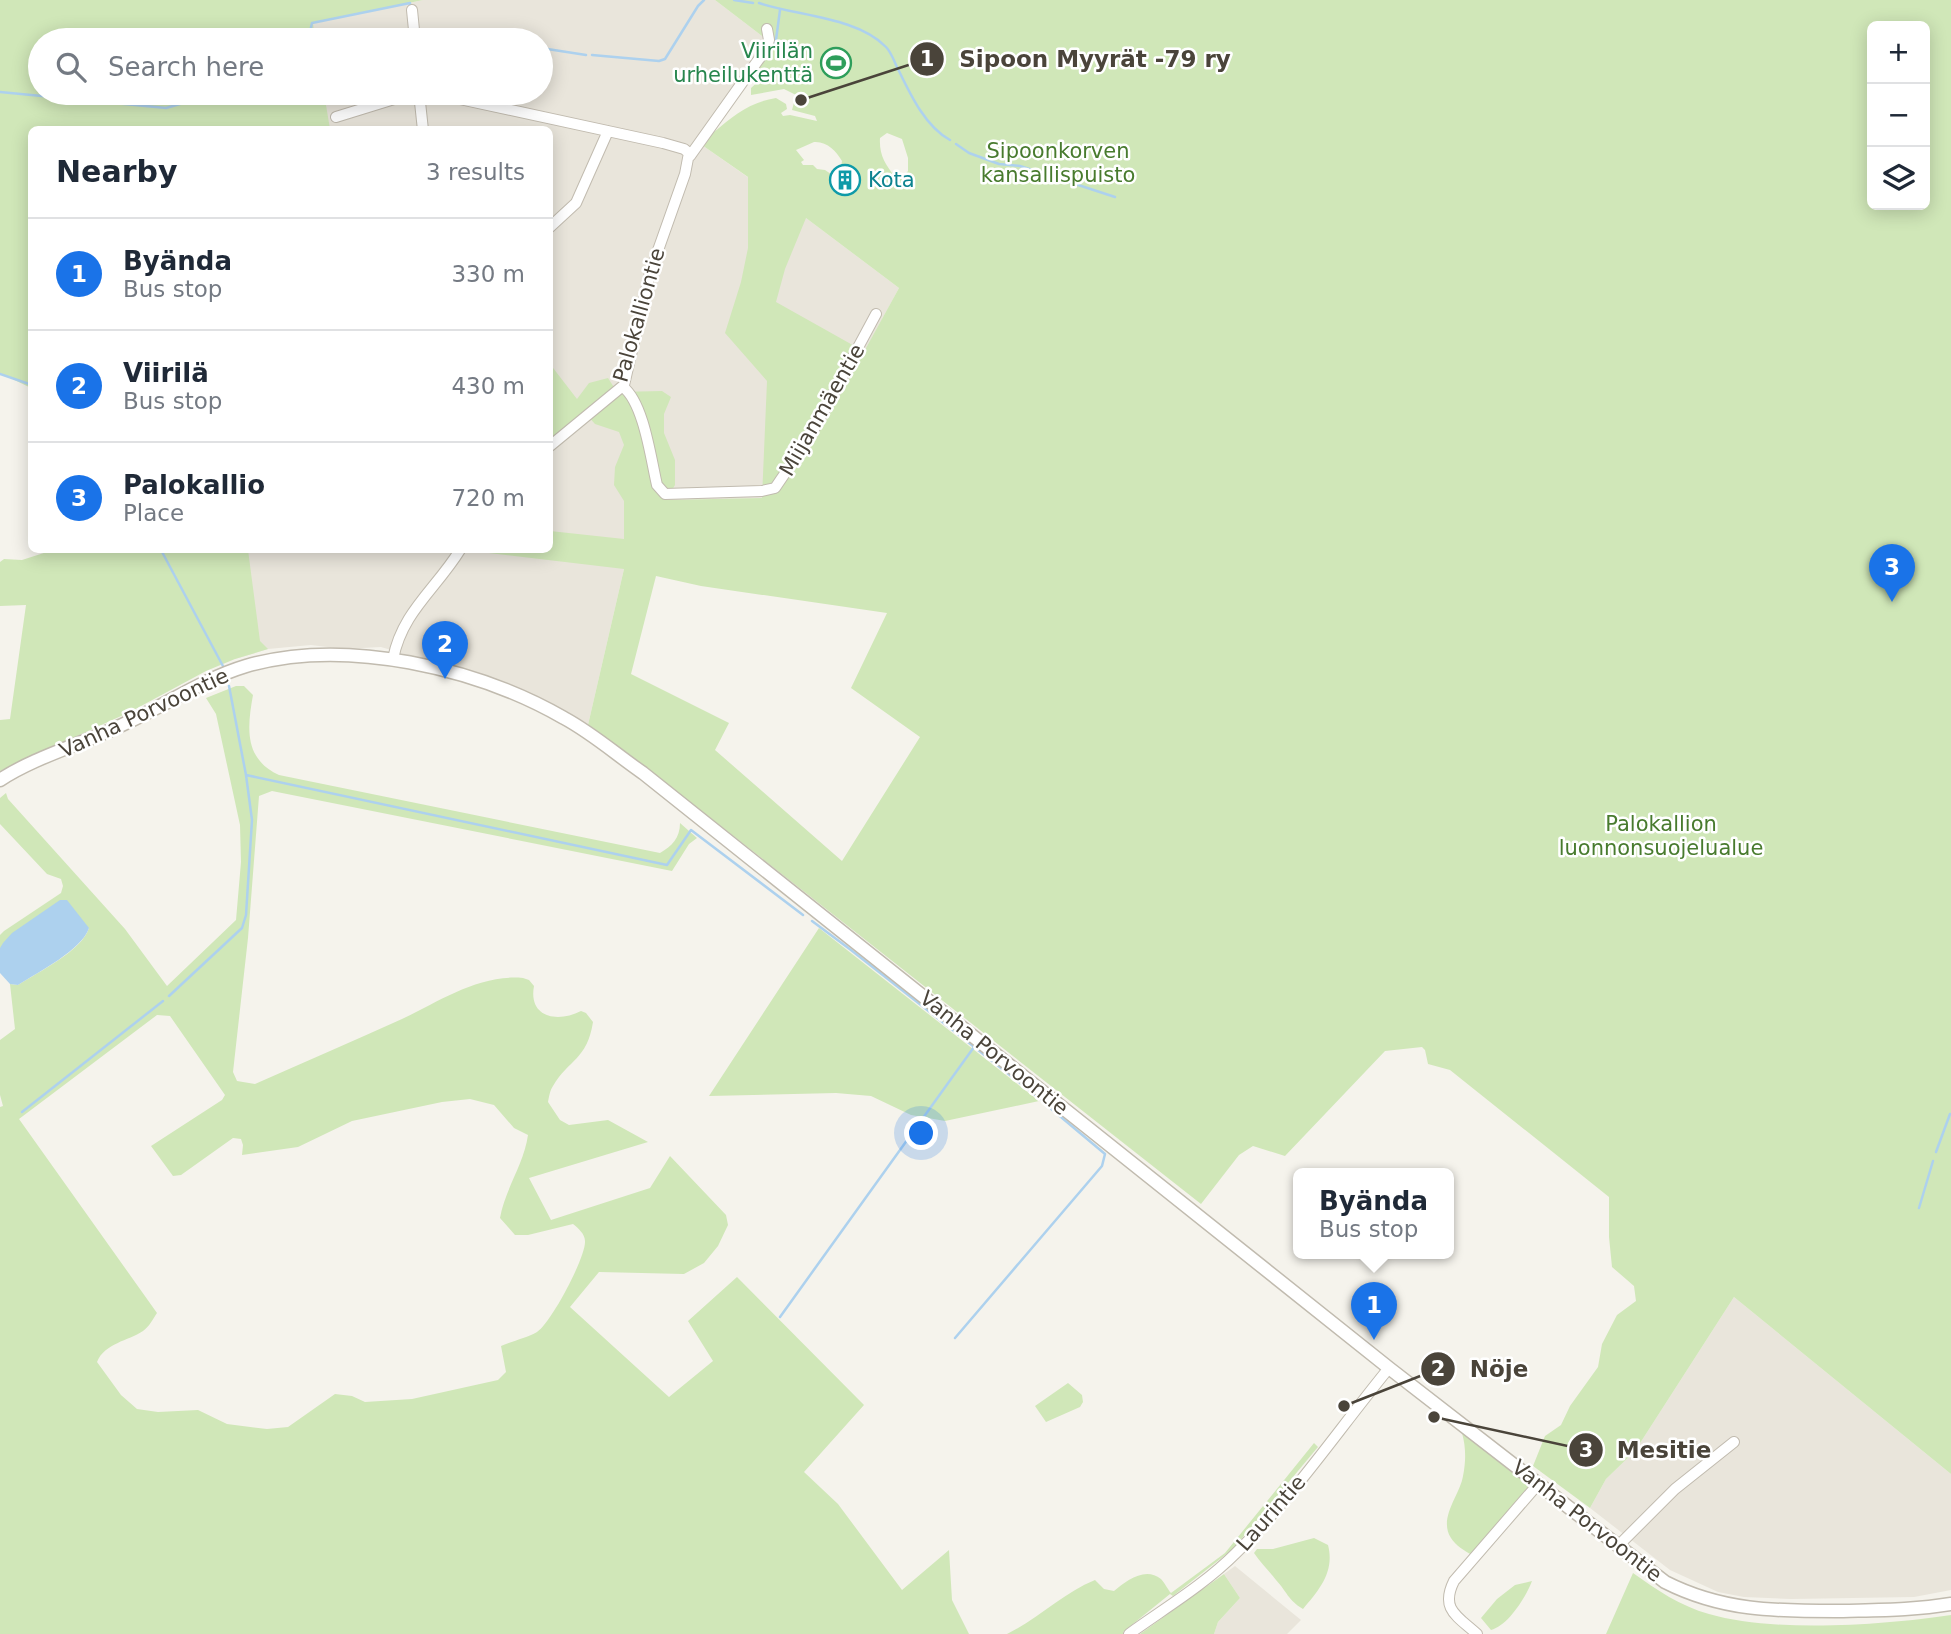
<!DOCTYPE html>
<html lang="en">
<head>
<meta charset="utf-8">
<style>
  body { margin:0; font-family:"DejaVu Sans",sans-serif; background:#f6f6f7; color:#1f2937 }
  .controls { position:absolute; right:21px; top:21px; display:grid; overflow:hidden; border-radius:10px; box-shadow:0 4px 18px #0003 }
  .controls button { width:63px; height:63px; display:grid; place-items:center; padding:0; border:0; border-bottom:2px solid #e0e1e3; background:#fff; color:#1f2937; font:35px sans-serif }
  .you { position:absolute; left:922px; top:1134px; width:24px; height:24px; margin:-18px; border:5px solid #fff; border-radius:50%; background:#1a73e8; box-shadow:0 0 0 10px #1a73e833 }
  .badge { display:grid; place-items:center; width:46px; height:46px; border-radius:50%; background:#1a73e8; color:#fff; font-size:23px; font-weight:700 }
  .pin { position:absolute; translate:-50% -58px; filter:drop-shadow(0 2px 4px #0008) }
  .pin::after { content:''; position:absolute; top:37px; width:24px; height:21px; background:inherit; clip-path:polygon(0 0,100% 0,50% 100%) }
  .popup { position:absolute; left:1293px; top:1168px; width:161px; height:91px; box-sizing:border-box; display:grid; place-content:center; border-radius:10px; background:#fff; filter:drop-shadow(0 2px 5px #0005); font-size:23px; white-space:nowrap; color:#747a83 }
  .popup b { font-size:26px; color:#1f2937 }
  .popup::after { content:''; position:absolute; left:50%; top:100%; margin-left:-14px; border:14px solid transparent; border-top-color:#fff }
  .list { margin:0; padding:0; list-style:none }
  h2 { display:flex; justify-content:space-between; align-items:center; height:91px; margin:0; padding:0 28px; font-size:30px }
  h2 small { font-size:23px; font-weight:400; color:#747a83 }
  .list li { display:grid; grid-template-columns:46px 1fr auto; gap:21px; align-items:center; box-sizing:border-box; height:112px; padding:0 28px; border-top:2px solid #e0e1e3 }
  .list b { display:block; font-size:26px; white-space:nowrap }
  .list p { margin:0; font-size:23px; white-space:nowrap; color:#747a83 }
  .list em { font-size:23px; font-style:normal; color:#747a83 }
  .icon { flex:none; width:38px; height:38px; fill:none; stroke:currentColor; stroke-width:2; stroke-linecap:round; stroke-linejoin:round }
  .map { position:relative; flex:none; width:1951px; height:1634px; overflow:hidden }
  .search { position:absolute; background:#fff; box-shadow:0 4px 18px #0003; left:28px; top:28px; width:525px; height:77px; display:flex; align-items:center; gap:18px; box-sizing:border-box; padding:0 24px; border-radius:38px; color:#747a83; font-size:26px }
  .panel { position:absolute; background:#fff; box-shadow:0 4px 18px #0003; left:28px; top:126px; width:525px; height:427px; border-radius:10px }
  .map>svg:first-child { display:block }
  .residential { fill:#e9e5db }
  .green { fill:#d0e7b8; fill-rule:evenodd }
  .water { fill:#add1ee }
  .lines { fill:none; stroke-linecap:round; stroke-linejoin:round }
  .stream { stroke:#add1ee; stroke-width:2.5 }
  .minor-casing { stroke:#c1bbaf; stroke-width:12 }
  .tertiary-casing { stroke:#c1bbaf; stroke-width:15 }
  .minor { stroke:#fff; stroke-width:10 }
  .tertiary { stroke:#fff; stroke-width:12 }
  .labels { text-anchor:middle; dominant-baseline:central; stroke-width:5; stroke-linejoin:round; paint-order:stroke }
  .leisure-label { font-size:21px; fill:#27864d; stroke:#fff; text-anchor:end }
  .park-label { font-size:21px; fill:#487b2e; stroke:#fff }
  .culture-label { font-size:21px; fill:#0d838f; stroke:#fff; text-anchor:start }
  .street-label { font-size:21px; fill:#4a443a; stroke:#fff }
  .leader { fill:none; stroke:#4a443a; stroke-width:2.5 }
  .callout-dot { fill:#4a443a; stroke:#fff; stroke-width:2.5 }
  .mark-label { font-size:21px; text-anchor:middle; font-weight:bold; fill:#fff }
  .callout-label { font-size:23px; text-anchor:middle; font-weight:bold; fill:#4a443a; stroke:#fff; stroke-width:5; stroke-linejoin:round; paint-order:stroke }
</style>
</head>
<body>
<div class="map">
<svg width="1951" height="1634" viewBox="0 0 1951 1634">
  <rect width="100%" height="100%" fill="#f5f3ec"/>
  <!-- residential -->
  <path class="residential" d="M423 0H715L766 39 768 44 699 143 806 218 899 288 816 441 772 498 624 501V569L588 725 499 682 381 647 343 649 311 645 268 649 235 659 166 550H550V130L287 129 295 93H541V40H308L312 23Z
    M1734 1297 1951 1474V1590L1914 1597 1791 1599 1744 1597 1718 1592 1670 1570 1590 1508 1606 1479 1635 1451Z
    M1235 1566 1301 1620 1287 1634H1214L1218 1622 1240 1598 1224 1574Z"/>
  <!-- green -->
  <path class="green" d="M0 0H423L313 23 315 40H40V93H324L330 129 32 130 31 388 0 373Z
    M715 0H1951V1474L1734 1297 1635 1451 1606 1479 1590 1508 1533 1466 1545 1436 1561 1425 1570 1406 1598 1367 1602 1344 1617 1315 1636 1301 1634 1286 1612 1267 1609 1237V1197L1450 1070 1428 1064 1425 1050 1422 1047 1385 1051 1285 1156 1253 1146 1239 1155 1201 1204 694 805 588 725 624 569 463 550H550V531L624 539V501L614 485 615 467 624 445 619 432 595 424 587 415 550 447V364L577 399 589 383 608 378 617 392 662 391 671 397 664 414V433L675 460V485L666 500 762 498 767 381 725 333 741 282 748 248V177L699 143 710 129 714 132C734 115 750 102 776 98L786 104 787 109 781 113 783 116 790 115 817 121 815 116 792 110 796 95 784 89 751 95V88L762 78 757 73 747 84 766 39ZM1872 26H1925V205H1872ZM887 133 902 139 908 158V171L903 177H895C885 164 879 155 880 138ZM814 142C827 141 836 151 842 161L840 173 834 176 825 170 817 169 813 165H803L801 162 804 160 796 150ZM806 218 899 288 822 428 817 426 858 348 776 302 785 269ZM656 576 701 586 887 613 851 688 920 737 842 861 715 750 729 723 631 674Z
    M53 550H248L260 641 268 649 235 659 206 671 130 712 0 771V720L10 719 26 605 0 606V562L4 559 22 560Z
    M236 686H244L253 695C247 728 244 759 279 775L660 853C672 846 680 838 680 823L697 838 689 844 672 871 272 791 259 796 248 938 233 1072 237 1081 255 1084C304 1062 354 1041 402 1019 440 1001 479 974 523 978L529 980 534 986C528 1018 558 1023 581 1011L586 1013 593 1022C587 1060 569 1059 553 1086 550 1090 549 1097 548 1102L560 1120 569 1125 608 1120 648 1142 529 1178 551 1220 650 1188 670 1156 726 1215 728 1225 718 1246 704 1263 684 1274 599 1272 570 1307 669 1397 713 1361 688 1321 737 1277 864 1405 804 1472 838 1504 902 1590 949 1550 952 1600 969 1634H0V1107L3 1106 0 1095V1040L15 1029 10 984 18 985C38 972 82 951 89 928L0 948V935L4 931 61 893 63 886 61 879 47 874 0 824V798L6 793 8 799 125 929 167 986 236 920 241 862 240 825 216 714 206 698ZM157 1015 170 1016 225 1095 222 1100 151 1146 173 1176 181 1175 233 1138 241 1139 243 1145 242 1155 298 1147 352 1121 442 1102 470 1099 494 1105 514 1128 528 1135C524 1164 505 1189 500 1218L515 1235H528L573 1224C578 1228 585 1234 585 1241 586 1257 551 1323 537 1332 527 1338 512 1341 501 1346L506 1372 498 1380 412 1399 365 1402 352 1396 335 1394 288 1427 267 1429 227 1424 198 1410 158 1412 137 1409 121 1395 97 1362C105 1343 128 1341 143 1331 149 1327 153 1319 157 1313L19 1119Z
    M819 928 1039 1101 945 1121 911 1115 871 1096 836 1093 709 1096Z
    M1068 1383 1082 1395 1083 1402 1080 1407 1046 1422 1035 1406Z
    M1462 1433 1527 1481 1530 1489 1472 1555C1465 1551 1455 1545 1451 1538 1438 1518 1460 1495 1463 1476 1466 1461 1466 1447 1462 1433Z
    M1314 1443 1318 1447 1233 1549 1173 1596 1170 1594 1123 1632 1125 1634H1007C1038 1619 1063 1593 1095 1580L1104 1589 1114 1591C1126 1581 1145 1566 1161 1579 1165 1583 1168 1590 1171 1593L1225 1553Z
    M1314 1538 1328 1545C1335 1572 1319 1590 1303 1609 1288 1600 1287 1592 1276 1580 1269 1571 1261 1563 1254 1553L1257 1549H1273Z
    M1633 1573C1657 1590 1680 1606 1709 1614 1773 1633 1885 1625 1951 1615V1634H1606Z
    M1224 1574 1240 1598 1218 1622 1214 1634H1140Z
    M1532 1581C1526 1597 1508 1626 1491 1630L1481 1618 1497 1599 1515 1585Z"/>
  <!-- water -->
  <path class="water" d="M60 900H67L89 928C82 950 38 972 18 985L10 984 0 973V948L3 943 12 933Z"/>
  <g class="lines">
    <!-- stream -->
    <path class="stream" d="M734 0 753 3
      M759 3C797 16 857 17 886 47 892 53 895 64 899 71 911 96 926 127 950 140
      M418 31 494 40
      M308 40 312 23 410 3V9
      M771 47 776 40 780 10
      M541 48 586 55
      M592 55 659 61 665 59 698 6 704 0
      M0 92 166 108 218 93
      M956 144 969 153 999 164 1020 166 1115 197
      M0 374 32 385
      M161 550 224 668
      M246 775 667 865 691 830 803 915
      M812 921 851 950 1043 1101
      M169 996 242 928 246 915 252 820 246 775 229 686
      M22 1112 163 1001
      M1936 1152 1950 1114
      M1919 1208 1933 1161
      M780 1317 974 1047
      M955 1338 1102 1166 1105 1154 1049 1107"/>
    <!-- minor casing -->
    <g class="minor-casing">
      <path id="minor" d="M412 10 415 40
        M419 93 423 130
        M336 117 404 96H446L663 143 684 149 689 153 685 174 650 273 624 385 550 446
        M690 156 764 52 769 40 767 29
        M550 227 576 203 608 131
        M623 387C644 403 651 460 657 485L665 494 762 491 775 488 811 435 876 314
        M393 659C402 612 436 589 460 550
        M1618 1546 1675 1489 1734 1442
        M1129 1634C1165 1608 1204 1585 1236 1553 1293 1497 1339 1429 1389 1368
        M1477 1634C1457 1616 1440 1609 1454 1581L1539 1483"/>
    </g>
    <!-- tertiary casing -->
    <g class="tertiary-casing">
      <path id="tertiary" d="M0 780C34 757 88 742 126 723 166 705 203 679 246 666 345 637 477 668 564 718 592 733 617 755 643 773L1389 1368 1665 1582C1724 1612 1778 1611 1843 1611 1880 1610 1915 1610 1951 1604"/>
    </g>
    <!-- minor -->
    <use href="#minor" class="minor"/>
    <!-- tertiary -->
    <use href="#tertiary" class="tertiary"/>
  </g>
  <!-- icons -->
  <defs>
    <g id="stadium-ring" transform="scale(1.575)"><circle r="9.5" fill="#fff" stroke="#2e9e5b" stroke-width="1.5"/><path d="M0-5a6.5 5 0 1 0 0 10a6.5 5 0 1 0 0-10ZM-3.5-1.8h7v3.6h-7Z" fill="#2e9e5b"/></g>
    <g id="building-ring" transform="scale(1.575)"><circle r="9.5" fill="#fff" stroke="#0f9aa8" stroke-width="1.5"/><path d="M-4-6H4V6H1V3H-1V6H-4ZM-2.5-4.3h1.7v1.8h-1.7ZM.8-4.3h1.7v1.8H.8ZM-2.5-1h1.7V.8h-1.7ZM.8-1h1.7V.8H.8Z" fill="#0f9aa8"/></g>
  </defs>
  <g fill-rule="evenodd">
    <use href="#stadium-ring" x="836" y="63"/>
    <use href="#building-ring" x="845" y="180"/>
  </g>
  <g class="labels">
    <!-- leisure labels -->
    <g class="leisure-label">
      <text x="813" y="51">Viirilän<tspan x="813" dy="24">urheilukenttä</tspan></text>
    </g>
    <!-- park labels -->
    <g class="park-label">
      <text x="1058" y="151">Sipoonkorven<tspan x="1058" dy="24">kansallispuisto</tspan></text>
      <text x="1661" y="824">Palokallion<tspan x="1661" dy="24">luonnonsuojelualue</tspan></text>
    </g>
    <!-- culture labels -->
    <g class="culture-label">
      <text x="868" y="180">Kota</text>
    </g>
    <!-- street labels -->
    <g class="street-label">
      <text transform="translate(639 315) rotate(-74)">Palokalliontie</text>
      <text transform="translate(822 410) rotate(-60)">Miijanmäentie</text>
      <text transform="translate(144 713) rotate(-25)">Vanha Porvoontie</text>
      <text transform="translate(994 1053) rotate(39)">Vanha Porvoontie</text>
      <text transform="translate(1271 1513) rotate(-49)">Laurintie</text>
      <text transform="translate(1587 1521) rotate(38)">Vanha Porvoontie</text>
    </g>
  </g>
  <!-- callouts -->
  <path class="leader" d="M801 100L927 59M1344 1406L1438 1369M1434 1417L1586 1450"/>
  <g class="callout-dot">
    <circle cx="801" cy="100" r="7"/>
    <circle cx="1344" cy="1406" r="7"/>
    <circle cx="1434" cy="1417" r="7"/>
    <circle cx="927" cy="59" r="18"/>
    <circle cx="1438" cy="1369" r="18"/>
    <circle cx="1586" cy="1450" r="18"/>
  </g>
  <g class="mark-label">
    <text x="927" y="66">1</text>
    <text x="1438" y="1376">2</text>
    <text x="1586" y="1457">3</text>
  </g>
  <g class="callout-label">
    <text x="1095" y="67">Sipoon Myyrät -79 ry</text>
    <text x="1499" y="1377">Nöje</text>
    <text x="1664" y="1458">Mesitie</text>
  </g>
</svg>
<div class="controls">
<button>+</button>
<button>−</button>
<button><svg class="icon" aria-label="layers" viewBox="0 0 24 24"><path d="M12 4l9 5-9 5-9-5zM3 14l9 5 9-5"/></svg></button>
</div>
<div class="you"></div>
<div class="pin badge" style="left:1374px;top:1340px">1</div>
<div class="popup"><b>Byända</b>Bus stop</div>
<div class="pin badge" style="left:445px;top:679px">2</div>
<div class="pin badge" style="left:1892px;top:602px">3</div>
<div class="search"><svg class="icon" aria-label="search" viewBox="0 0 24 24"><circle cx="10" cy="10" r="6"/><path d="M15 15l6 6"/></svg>Search here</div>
<section class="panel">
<h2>Nearby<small>3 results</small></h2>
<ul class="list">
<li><span class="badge">1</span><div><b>Byända</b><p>Bus stop</p></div><em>330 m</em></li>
<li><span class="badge">2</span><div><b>Viirilä</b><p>Bus stop</p></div><em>430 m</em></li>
<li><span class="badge">3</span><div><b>Palokallio</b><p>Place</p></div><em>720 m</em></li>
</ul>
</section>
</div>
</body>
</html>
